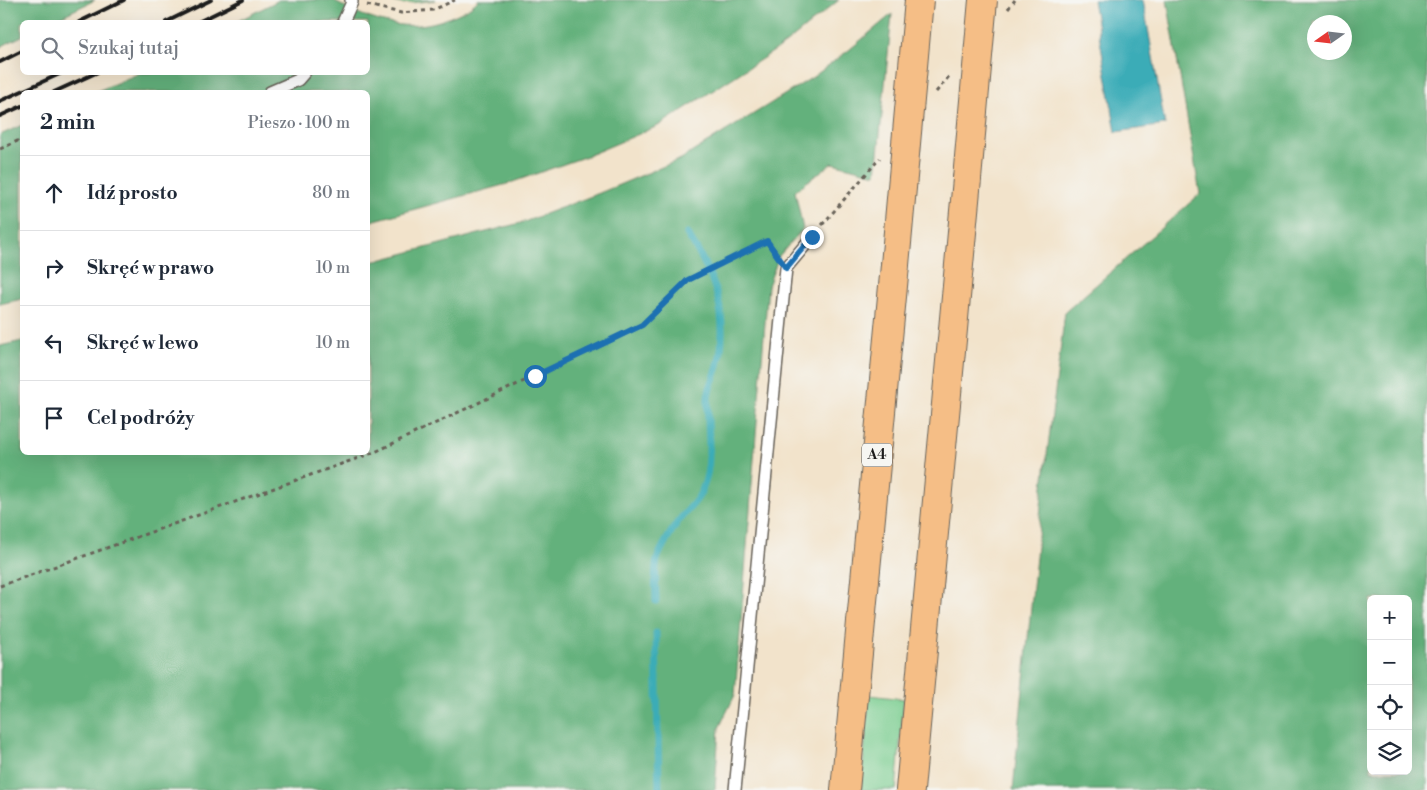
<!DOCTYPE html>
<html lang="pl">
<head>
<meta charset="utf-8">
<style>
  body { margin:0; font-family:"Libre Bodoni",serif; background:#f6f6f7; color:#1f2937 }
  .controls { position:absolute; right:15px; bottom:15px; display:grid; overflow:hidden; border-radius:8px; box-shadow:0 5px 20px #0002 }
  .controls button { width:45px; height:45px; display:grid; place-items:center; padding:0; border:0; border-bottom:1px solid #e0e1e3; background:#fff; color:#1f2937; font:25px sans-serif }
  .compass { position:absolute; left:1307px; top:15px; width:45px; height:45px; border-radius:50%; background:#fff; box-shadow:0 5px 20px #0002; rotate:256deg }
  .stop { position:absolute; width:15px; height:15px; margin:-11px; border:4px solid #1f6fb2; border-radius:50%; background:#fff }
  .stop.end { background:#1f6fb2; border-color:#fff; box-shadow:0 1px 5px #0008 }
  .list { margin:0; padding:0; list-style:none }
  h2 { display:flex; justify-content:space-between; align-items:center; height:65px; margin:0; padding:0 20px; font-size:21px }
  h2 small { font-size:16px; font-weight:400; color:#747a83 }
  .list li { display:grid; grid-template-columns:32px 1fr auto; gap:15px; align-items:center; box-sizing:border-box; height:75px; padding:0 20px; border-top:1px solid #e0e1e3 }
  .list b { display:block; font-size:19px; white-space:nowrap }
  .list em { font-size:16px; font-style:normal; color:#747a83 }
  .icon { flex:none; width:28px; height:28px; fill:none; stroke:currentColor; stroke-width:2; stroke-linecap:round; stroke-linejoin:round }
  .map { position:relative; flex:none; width:1427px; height:790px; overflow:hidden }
  .search { position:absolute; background:#fff; box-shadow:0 5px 20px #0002; left:20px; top:20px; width:350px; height:55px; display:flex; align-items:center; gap:12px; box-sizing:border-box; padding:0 18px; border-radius:8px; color:#747a83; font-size:19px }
  .panel { position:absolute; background:#fff; box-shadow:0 5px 20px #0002; left:20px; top:90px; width:350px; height:365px; border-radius:8px }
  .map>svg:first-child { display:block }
  .green { fill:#7bce91; stroke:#4c7556 }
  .forest { fill:#64b17b; stroke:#40664c; fill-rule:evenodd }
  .water { fill:#3bacb7; stroke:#2c646a }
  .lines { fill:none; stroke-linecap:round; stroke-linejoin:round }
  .stream { stroke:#3bacb7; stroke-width:7 }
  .lane-casing { stroke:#676259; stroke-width:14 }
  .highway-casing { stroke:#676259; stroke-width:30 }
  .path { stroke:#676259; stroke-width:3; stroke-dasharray:4 4; stroke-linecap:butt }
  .lane { stroke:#fff; stroke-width:11 }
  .highway { stroke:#f5be86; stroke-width:28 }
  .rail { stroke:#1c1c1c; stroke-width:4 }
  .highway-bridge-casing { stroke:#676259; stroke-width:30; stroke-linecap:butt }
  .highway-bridge { stroke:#f5be86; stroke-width:28 }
  .route { stroke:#1f6fb2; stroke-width:6 }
  .labels { text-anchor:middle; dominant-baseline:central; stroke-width:4; stroke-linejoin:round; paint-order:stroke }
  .shield { fill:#f6f6f2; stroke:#5d5d5c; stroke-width:1 }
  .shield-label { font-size:14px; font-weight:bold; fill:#1c1c1c }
</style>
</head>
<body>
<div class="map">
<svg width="1427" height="790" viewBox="0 0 1427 790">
  <rect width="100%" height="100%" fill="#f6f6f2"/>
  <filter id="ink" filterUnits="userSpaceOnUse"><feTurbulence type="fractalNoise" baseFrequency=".02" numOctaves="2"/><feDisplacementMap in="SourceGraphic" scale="10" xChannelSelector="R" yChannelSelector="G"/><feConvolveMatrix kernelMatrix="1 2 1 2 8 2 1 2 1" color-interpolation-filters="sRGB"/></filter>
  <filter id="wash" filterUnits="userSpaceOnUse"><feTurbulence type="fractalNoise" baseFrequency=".0096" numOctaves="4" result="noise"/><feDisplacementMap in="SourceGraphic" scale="20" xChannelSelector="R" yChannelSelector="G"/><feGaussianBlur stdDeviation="1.12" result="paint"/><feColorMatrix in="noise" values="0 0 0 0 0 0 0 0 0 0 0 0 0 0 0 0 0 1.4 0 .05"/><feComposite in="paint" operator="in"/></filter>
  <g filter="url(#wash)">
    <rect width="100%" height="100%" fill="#f2e3cb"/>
    <!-- green -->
    <path class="green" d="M384 0H435L402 4Z
      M869 695 904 699 896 790H861Z"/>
    <!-- forest -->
    <path class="forest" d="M0 0H95L50 22H22V36L0 47Z
      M279 0H335L337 3C373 22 408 34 448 18 460 13 469 10 478 0H839L785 44 658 126 587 156 507 184 368 222V92H95L140 73 368 72V22H236Z
      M1167 0H1427V790H1013L1043 486 1065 312 1200 194ZM1314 22H1344V52H1314ZM1371 599H1408V771H1371Z
      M892 14 876 174 832 163 795 191 803 229 779 256 768 286 735 695 719 728 715 790H0V346L22 341V452H368V263L524 222 602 192 681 159 813 77 849 50Z
      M22 125V299L0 304V135Z"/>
    <!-- water -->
    <path class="water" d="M1093 0H1143L1165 125 1116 132Z"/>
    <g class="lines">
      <!-- stream -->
      <path class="stream" d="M656 601C656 589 654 571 657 560 659 552 672 530 677 523 683 514 693 506 699 496 716 467 706 431 708 399 708 388 715 377 718 366 730 315 715 276 687 234
        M656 633 659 790"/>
    </g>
  </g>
  <g filter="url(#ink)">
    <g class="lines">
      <!-- lane casing -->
      <g class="lane-casing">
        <path id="lane" d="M343 22 352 2 351 0
          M270 92 298 80 305 72
          M735 790 786 268 812 237"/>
      </g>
      <!-- highway casing -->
      <g class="highway-casing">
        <path id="highway" d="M845 790 895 265
          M910 790 967 179"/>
      </g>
      <!-- path -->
      <path class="path" d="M367 5 401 13 433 10 455 0
        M1008 9 1015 0
        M936 92 951 74
        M0 149 22 139
        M822 225 880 158
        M0 586 375 452 642 325 688 280 767 241 776 253"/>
      <!-- lane -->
      <use href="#lane" class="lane"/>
      <!-- highway -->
      <use href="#highway" class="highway"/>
      <!-- rail -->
      <path class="rail" d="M79 22 124 0
        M166 22 211 0
        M198 22 243 0
        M0 62 22 51
        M54 92 98 72
        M0 101 64 72
        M0 116 22 106"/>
      <!-- highway-bridge casing -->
      <g class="highway-bridge-casing">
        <path id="highway-bridge" d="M967 179 983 0
          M895 265 919 0"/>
      </g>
      <!-- highway-bridge -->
      <use href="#highway-bridge" class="highway-bridge"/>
    </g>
  </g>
  <g class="lines" filter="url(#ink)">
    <!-- route -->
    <path class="route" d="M535 376 642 325 688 280 767 241 786 268 812 237"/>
  </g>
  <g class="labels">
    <!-- shield labels -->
    <rect class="shield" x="862" y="443.5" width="30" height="23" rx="4"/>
    <g class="shield-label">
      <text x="877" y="455">A4</text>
    </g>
  </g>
</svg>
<div class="controls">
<button>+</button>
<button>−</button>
<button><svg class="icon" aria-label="locate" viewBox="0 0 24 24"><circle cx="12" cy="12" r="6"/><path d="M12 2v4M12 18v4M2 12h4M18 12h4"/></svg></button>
<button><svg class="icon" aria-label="layers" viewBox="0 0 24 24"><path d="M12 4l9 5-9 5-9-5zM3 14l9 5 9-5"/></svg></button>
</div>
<svg class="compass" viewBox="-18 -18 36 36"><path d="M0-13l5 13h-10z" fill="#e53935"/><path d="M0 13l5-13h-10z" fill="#747a83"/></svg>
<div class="stop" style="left:535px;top:376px"></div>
<div class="stop end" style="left:812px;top:237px"></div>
<div class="search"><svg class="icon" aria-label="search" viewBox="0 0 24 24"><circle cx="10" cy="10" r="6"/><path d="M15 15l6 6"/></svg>Szukaj tutaj</div>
<section class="panel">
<h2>2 min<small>Pieszo · 100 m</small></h2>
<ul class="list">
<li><svg class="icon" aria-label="ahead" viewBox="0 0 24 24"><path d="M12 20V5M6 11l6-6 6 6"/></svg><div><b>Idź prosto</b></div><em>80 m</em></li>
<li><svg class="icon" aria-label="right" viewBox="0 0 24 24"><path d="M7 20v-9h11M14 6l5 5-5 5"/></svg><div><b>Skręć w prawo</b></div><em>10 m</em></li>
<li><svg class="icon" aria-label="left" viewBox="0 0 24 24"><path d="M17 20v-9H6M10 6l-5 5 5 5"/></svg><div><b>Skręć w lewo</b></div><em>10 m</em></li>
<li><svg class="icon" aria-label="arrive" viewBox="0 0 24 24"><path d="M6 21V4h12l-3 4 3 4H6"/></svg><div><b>Cel podróży</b></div></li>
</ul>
</section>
</div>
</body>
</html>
